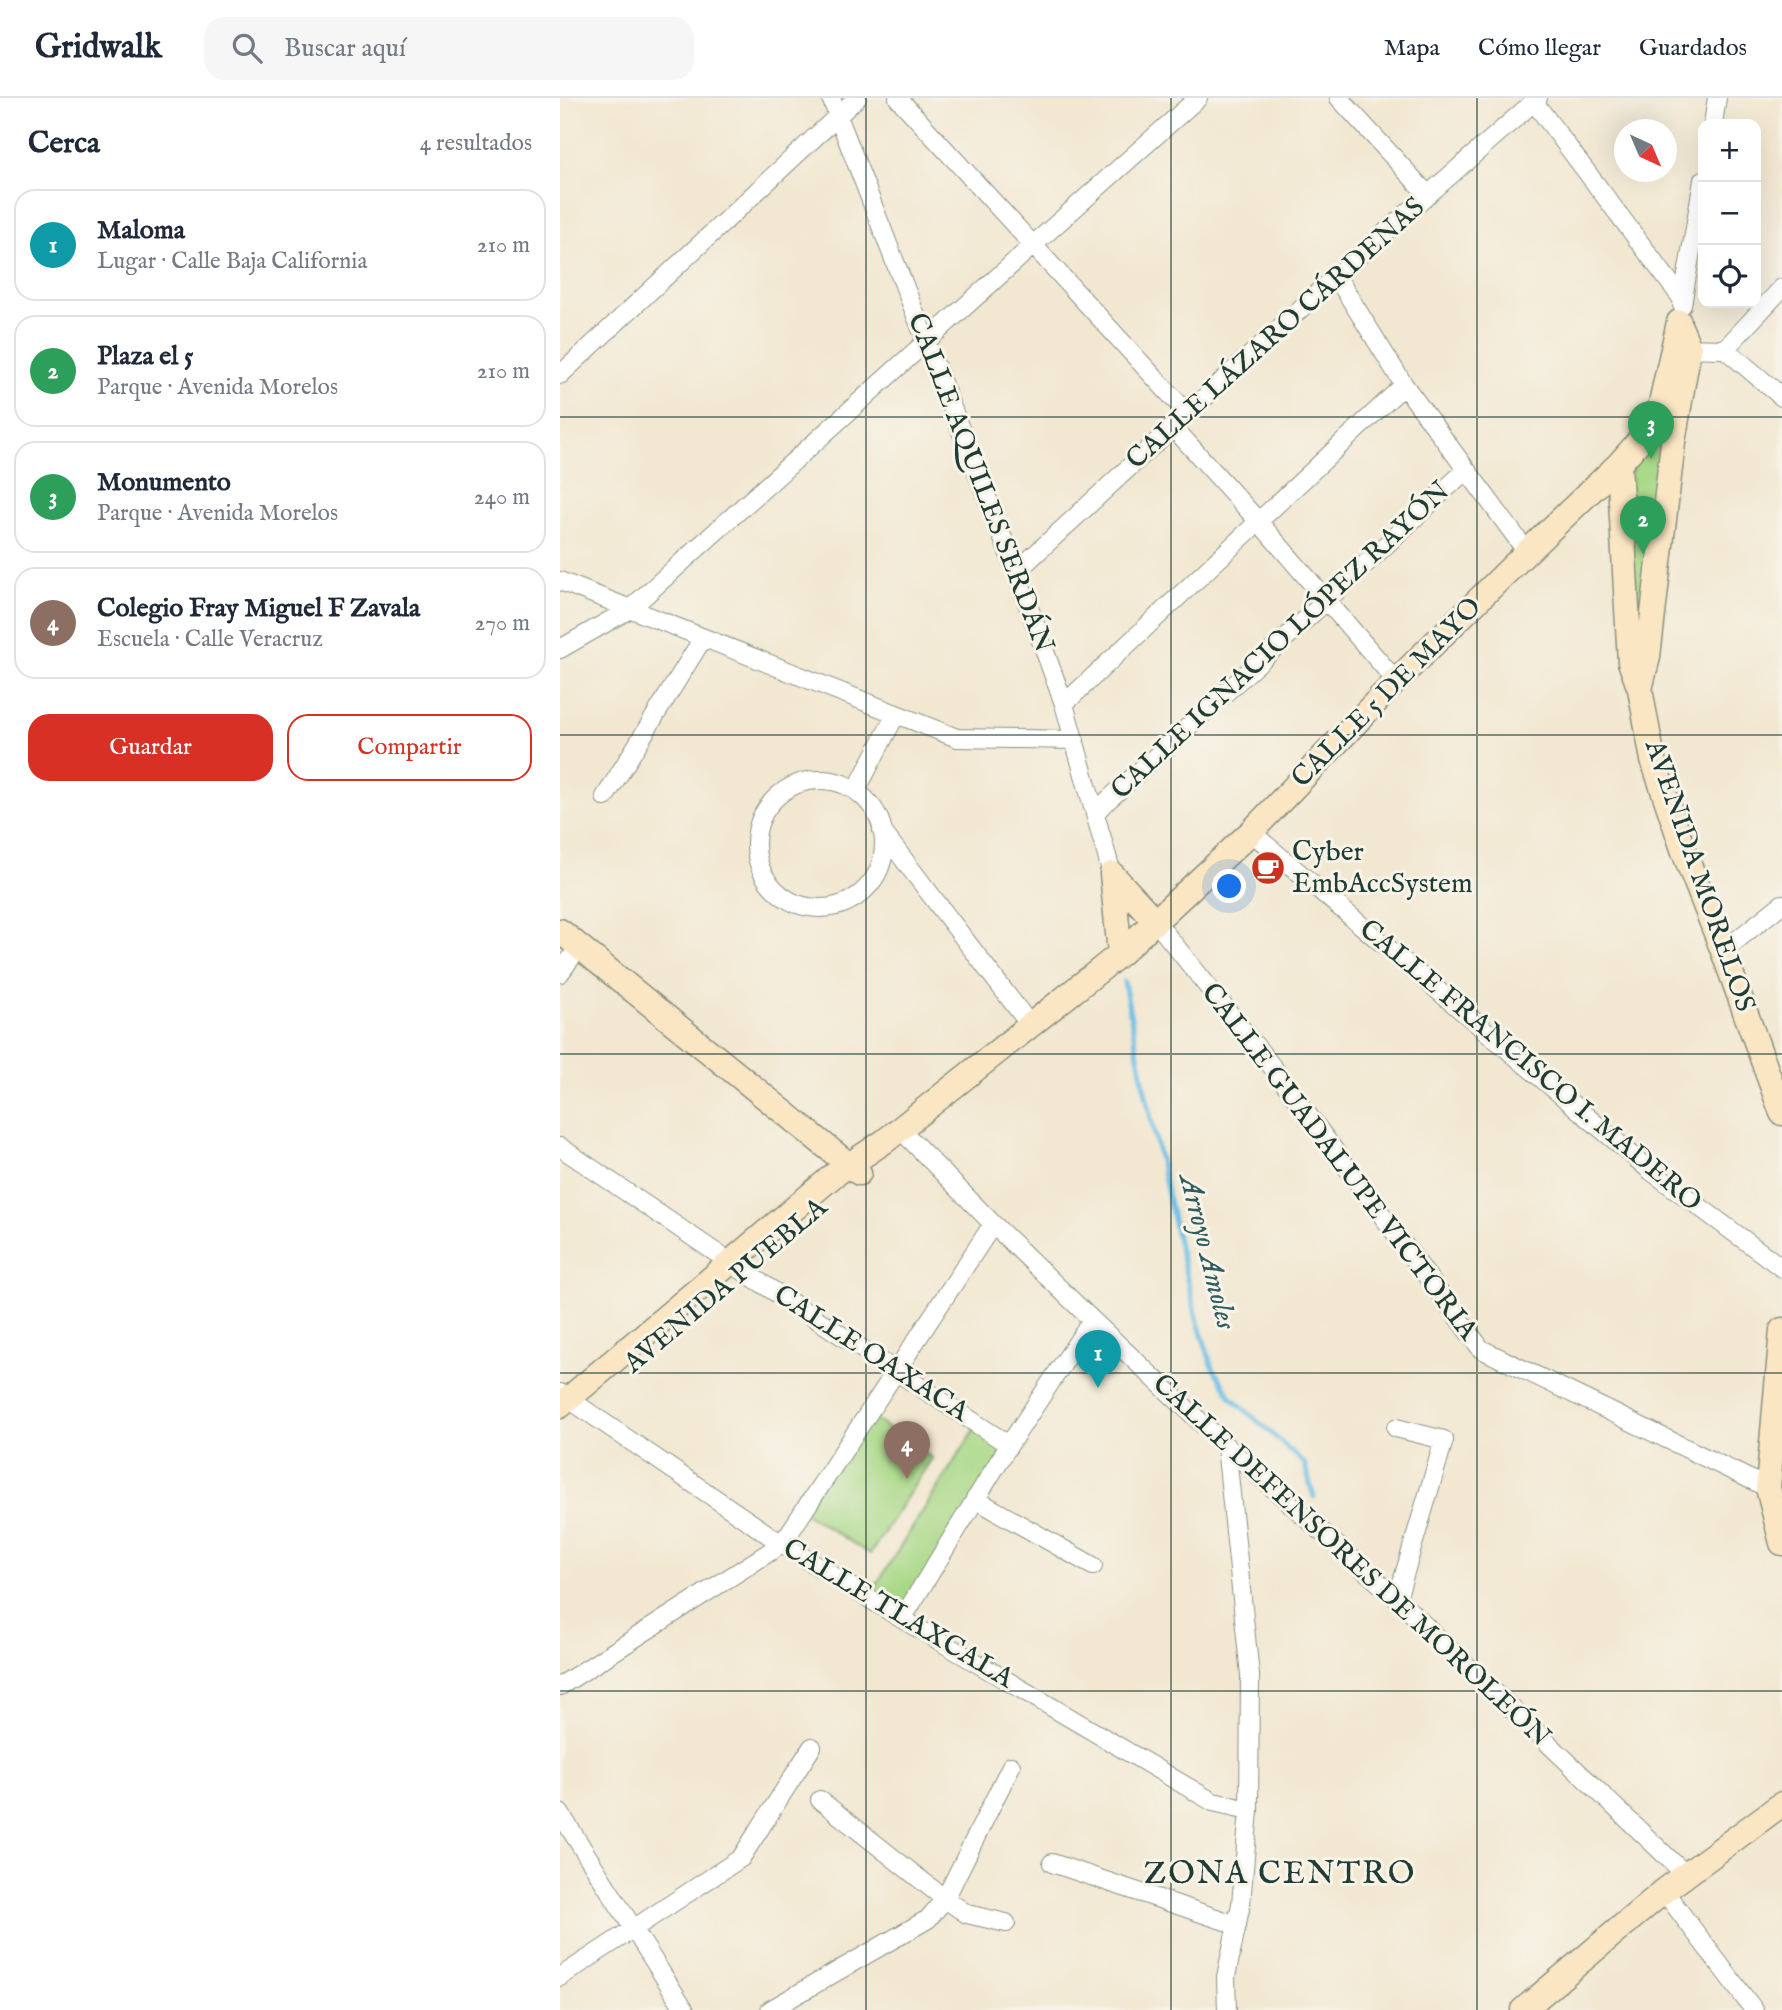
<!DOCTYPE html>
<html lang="es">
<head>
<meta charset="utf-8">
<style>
  body { margin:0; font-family:"IM FELL English",serif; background:#f6f6f7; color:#1f2937 }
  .controls { position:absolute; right:21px; top:21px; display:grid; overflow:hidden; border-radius:14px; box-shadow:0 7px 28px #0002 }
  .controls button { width:63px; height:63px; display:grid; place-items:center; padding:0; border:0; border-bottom:2px solid #e0e1e3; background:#fff; color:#1f2937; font:35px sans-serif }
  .compass { position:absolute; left:1054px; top:21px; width:63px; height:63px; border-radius:50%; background:#fff; box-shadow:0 7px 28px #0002; rotate:136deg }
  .you { position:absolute; left:670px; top:789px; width:24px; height:24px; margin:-18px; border:5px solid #fff; border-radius:50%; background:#1a73e8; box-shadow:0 0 0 10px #1a73e833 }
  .badge { display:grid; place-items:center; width:46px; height:46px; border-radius:50%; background:#d93025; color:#fff; font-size:23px; font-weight:700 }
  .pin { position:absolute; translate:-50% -58px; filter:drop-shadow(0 2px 4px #0008) }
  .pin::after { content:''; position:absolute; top:37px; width:24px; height:21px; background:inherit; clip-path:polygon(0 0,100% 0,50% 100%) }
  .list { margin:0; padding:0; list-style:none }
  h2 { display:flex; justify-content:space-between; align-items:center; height:91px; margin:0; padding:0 28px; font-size:30px }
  h2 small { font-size:23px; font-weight:400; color:#747a83 }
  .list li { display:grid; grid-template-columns:46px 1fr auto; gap:21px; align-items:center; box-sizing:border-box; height:112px; margin:0 14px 14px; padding:0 14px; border:2px solid #e0e1e3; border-radius:21px }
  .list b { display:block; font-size:26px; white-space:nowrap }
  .list p { margin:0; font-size:23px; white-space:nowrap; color:#747a83 }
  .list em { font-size:23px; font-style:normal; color:#747a83 }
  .actions { display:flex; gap:14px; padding:21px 28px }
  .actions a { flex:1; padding:16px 0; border:2px solid #d93025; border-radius:21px; text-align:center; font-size:24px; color:#d93025 }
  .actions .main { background:#d93025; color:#fff }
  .icon { flex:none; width:38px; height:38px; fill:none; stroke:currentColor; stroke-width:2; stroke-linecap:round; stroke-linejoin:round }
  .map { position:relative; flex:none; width:1222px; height:1912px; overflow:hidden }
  header { display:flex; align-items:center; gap:42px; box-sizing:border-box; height:98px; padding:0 35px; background:#fff; border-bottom:2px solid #e0e1e3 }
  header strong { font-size:33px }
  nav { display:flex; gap:38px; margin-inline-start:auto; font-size:24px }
  .search { width:490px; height:63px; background:#f6f6f7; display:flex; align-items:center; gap:18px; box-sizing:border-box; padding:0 24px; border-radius:21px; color:#747a83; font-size:26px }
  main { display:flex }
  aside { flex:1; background:#fff }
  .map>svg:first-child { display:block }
  .green { fill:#a8d886; stroke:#648a5d; stroke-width:2 }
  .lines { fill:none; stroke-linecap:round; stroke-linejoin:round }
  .stream { stroke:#68bde5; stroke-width:5 }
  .street-casing { stroke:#889282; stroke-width:20 }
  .secondary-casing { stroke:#889282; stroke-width:27 }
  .street { stroke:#fff; stroke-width:18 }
  .secondary { stroke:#fbe6c4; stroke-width:24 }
  .grid { fill:none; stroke:#1f3d34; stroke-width:2; stroke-opacity:0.55 }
  .labels { text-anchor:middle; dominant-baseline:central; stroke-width:6; stroke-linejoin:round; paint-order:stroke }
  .street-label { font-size:28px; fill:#1f3d34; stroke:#f7f3e8 }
  .poi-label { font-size:28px; fill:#1f3d34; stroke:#f7f3e8; text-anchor:start }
  .water-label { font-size:30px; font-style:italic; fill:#315d60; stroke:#f7f3e8 }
  .quarter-label { font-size:32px; letter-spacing:2px; fill:#1f3d34; stroke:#f7f3e8 }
</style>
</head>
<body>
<header>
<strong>Gridwalk</strong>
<div class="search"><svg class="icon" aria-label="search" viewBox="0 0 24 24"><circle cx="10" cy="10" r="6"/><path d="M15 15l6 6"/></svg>Buscar aquí</div>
<nav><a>Mapa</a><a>Cómo llegar</a><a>Guardados</a></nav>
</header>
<main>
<aside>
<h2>Cerca<small>4 resultados</small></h2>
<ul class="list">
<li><span class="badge" style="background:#0f9aa8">1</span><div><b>Maloma</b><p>Lugar · Calle Baja California</p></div><em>210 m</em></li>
<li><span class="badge" style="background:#2e9e5b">2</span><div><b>Plaza el 5</b><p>Parque · Avenida Morelos</p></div><em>210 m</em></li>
<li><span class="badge" style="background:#2e9e5b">3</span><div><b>Monumento</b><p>Parque · Avenida Morelos</p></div><em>240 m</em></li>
<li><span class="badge" style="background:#8d6e63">4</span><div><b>Colegio Fray Miguel F Zavala</b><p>Escuela · Calle Veracruz</p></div><em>270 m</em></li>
</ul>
<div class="actions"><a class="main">Guardar</a><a>Compartir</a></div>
</aside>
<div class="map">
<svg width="1222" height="1912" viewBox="0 0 1222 1912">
  <rect width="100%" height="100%" fill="#f7f3e8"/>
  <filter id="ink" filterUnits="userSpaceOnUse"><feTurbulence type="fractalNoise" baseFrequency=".0143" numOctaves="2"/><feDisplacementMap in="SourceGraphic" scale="14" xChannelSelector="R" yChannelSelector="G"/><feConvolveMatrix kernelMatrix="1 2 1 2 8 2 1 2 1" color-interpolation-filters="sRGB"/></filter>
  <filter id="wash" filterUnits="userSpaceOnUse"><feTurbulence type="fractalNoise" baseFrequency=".00686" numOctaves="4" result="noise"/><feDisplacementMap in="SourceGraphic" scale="28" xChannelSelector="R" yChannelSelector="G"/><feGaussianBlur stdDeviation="1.57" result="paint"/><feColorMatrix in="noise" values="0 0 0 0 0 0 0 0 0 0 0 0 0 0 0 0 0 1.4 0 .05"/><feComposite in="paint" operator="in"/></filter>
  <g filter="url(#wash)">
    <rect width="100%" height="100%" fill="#f2e7d0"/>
    <!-- green -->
    <path class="green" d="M1092 336 1101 338 1110 346 1076 562 1070 376 1079 345Z
      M307 1316 372 1360 310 1456 243 1414Z
      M418 1326 449 1347 342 1521 308 1500Z"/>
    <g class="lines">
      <!-- stream -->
      <path class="stream" d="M564 884 584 988 619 1148 637 1221 652 1268 671 1299 744 1365 754 1399"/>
    </g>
  </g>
  <g filter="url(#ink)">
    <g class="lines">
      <!-- street casing -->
      <g class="street-casing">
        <path id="street" d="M271 0 456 474 504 606 552 776
          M338 0 628 316
          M779 0 868 97
          M974 4 1123 202
          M1153 26 1157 0
          M776 178 844 287 967 454
          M1122 207 1143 82
          M1117 250 1165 251 1222 299
          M1165 251 1222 190
          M0 277 297 0
          M613 329 699 424 836 583
          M456 474 776 178 978 0
          M0 483 397 640 515 642
          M0 551 70 511 472 148 638 0
          M504 606 844 287
          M196 746a64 64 0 1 1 128 0a64 64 0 1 1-128 0Z
          M296 693 336 616
          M45 699 143 540
          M535 714 767 502 906 372
          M322 733 470 927
          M691 734 1091 1073 1222 1170
          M596 824 714 971 921 1251 1208 1390
          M1163 853 1222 806
          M0 875 19 849
          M340 1031 433 1126 532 1222 666 1348 837 1501 1125 1776
          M0 1049 183 1173 449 1347
          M0 1295 222 1446 342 1521 653 1704 689 1712
          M836 1330 884 1342 837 1501
          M666 1348 690 1577 689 1712 681 1806 666 1879 667 1912
          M415 1401 533 1468
          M342 1521 449 1347 532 1222
          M0 1588 222 1446 433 1126
          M260 1702 385 1801 407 1816 446 1825
          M0 1715 125 1912
          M492 1765 677 1827
          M1104 1793 1194 1912
          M0 1879 181 1760 252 1649
          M210 1912 368 1821 385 1801 451 1668"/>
      </g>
      <!-- secondary casing -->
      <g class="secondary-casing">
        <path id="secondary" d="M1121 231 1129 250 1113 344 1088 559 1080 591 1093 662 1124 754 1163 853 1222 1015
          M1059 366 1070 564 1080 591
          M552 776 560 856
          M552 776 596 824
          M0 833 299 1075
          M1222 1232 1208 1390 1222 1445
          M0 1308 274 1077 325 1043 560 856 691 734 836 583 967 454 1059 366 1081 341 1099 314 1119 224
          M963 1912 1104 1793 1222 1706"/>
      </g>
      <!-- street -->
      <use href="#street" class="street"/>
      <!-- secondary -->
      <use href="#secondary" class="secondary"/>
    </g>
  </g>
  <!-- grid -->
  <path class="grid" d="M306 0V1912M611 0V1912M917 0V1912M0 319H1222M0 637H1222M0 956H1222M0 1275H1222M0 1593H1222"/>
  <!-- icons -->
  <defs>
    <g id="cafe-disc" transform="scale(1.75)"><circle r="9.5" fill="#c8321e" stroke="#f7f3e8"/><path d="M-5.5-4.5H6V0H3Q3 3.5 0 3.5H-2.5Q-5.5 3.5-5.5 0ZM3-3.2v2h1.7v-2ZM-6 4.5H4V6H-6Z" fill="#fff"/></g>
  </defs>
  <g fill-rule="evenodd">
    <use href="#cafe-disc" x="708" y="770"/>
  </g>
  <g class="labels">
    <!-- street labels -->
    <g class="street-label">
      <text transform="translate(716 236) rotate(-42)">CALLE LÁZARO CÁRDENAS</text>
      <text transform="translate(420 385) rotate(69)">CALLE AQUILES SERDÁN</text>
      <text transform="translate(721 543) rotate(-43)">CALLE IGNACIO LÓPEZ RAYÓN</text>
      <text transform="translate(827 595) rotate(-45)">CALLE 5 DE MAYO</text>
      <text transform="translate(1139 778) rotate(71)">AVENIDA MORELOS</text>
      <text transform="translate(970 968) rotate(40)">CALLE FRANCISCO I. MADERO</text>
      <text transform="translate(779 1064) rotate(53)">CALLE GUADALUPE VICTORIA</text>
      <text transform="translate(166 1188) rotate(-40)">AVENIDA PUEBLA</text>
      <text transform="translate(311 1256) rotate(33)">CALLE OAXACA</text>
      <text transform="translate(791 1463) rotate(43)">CALLE DEFENSORES DE MOROLEÓN</text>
      <text transform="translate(338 1516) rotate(31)">CALLE TLAXCALA</text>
    </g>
    <!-- poi labels -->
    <g class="poi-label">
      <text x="732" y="754">Cyber<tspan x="732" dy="32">EmbAccSystem</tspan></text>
    </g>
    <!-- water labels -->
    <g class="water-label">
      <text transform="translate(647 1154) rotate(76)">Arroyo Amoles</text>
    </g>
    <!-- quarter labels -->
    <g class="quarter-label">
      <text x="720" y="1776">ZONA CENTRO</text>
    </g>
  </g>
</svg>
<div class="controls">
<button>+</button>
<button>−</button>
<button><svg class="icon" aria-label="locate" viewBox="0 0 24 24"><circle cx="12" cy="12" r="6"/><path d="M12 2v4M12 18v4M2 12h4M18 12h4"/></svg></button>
</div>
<svg class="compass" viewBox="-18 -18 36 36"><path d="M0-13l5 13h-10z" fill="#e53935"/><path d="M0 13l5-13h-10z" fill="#747a83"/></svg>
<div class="you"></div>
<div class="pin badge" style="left:538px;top:1290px;background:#0f9aa8">1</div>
<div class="pin badge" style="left:1083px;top:456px;background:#2e9e5b">2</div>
<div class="pin badge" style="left:1091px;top:361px;background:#2e9e5b">3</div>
<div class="pin badge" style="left:347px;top:1381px;background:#8d6e63">4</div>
</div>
</main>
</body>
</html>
